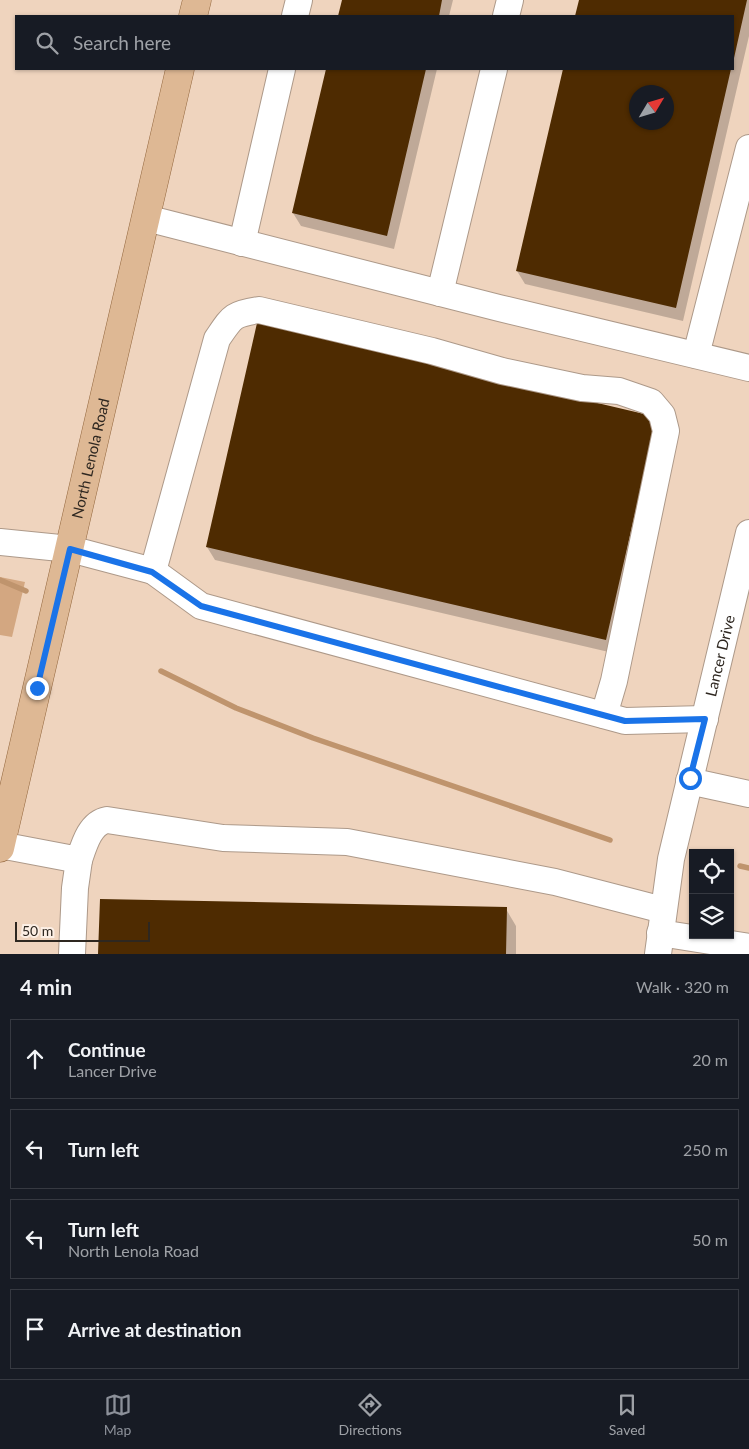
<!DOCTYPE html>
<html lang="en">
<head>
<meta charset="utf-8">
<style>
  body { margin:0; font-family:Lato,sans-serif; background:#242831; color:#f1f3f6 }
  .controls { position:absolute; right:15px; bottom:15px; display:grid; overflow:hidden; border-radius:0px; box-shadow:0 1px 4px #0004 }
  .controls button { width:45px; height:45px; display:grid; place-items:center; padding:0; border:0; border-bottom:1px solid #363941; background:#171b24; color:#f1f3f6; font:25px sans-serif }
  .compass { position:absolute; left:629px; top:85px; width:45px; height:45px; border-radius:50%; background:#171b24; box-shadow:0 1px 4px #0004; rotate:52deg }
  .scale { position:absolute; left:15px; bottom:12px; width:135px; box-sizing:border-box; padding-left:5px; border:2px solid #2e2720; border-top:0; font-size:14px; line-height:18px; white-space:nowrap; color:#2e2720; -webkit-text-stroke:4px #fcefe5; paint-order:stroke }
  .stop { position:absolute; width:15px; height:15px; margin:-11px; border:4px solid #1a73e8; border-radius:50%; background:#fff }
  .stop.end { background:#1a73e8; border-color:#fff; box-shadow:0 1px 5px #0008 }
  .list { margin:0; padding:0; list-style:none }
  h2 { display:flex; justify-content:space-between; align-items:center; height:65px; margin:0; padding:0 20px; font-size:21px }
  h2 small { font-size:16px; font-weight:400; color:#9ea1a6 }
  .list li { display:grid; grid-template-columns:32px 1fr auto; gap:15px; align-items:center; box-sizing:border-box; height:80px; margin:0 10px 10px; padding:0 10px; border:1px solid #363941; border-radius:0px }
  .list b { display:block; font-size:19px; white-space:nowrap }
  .list p { margin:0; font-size:16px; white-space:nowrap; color:#9ea1a6 }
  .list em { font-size:16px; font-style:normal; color:#9ea1a6 }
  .icon { flex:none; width:28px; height:28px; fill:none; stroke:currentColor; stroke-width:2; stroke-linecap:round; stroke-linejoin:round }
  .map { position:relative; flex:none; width:749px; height:954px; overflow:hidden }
  .search { position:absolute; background:#171b24; box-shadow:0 1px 4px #0004; left:15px; right:15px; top:15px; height:55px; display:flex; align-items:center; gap:12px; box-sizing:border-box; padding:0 18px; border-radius:0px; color:#9ea1a6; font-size:19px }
  .sheet { height:425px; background:#171b24 }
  nav { display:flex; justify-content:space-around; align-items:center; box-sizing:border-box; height:70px; border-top:1px solid #363941; background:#171b24; font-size:14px; color:#9ea1a6 }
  nav a { display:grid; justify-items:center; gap:2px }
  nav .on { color:#8c9099 }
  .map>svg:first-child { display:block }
  .built { fill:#efd4be; fill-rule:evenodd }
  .forest { fill:#d3a781 }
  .shadow { fill:#0003; fill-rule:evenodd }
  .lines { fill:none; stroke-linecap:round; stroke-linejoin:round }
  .stream { stroke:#bf946d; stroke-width:5.5 }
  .building { fill:#4e2b01; fill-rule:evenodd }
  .minor-casing { stroke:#ad9989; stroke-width:28 }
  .major-casing { stroke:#92663d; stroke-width:29 }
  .minor { stroke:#fff; stroke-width:26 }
  .major { stroke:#deb894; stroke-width:28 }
  .route { stroke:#1a73e8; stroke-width:6 }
  .labels { text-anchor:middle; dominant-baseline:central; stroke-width:5; stroke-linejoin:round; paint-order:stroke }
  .street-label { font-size:15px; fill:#2e2720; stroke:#fcefe5 }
</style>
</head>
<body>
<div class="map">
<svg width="749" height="954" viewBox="0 0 749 954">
  <rect width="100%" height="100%" fill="#f5e0cf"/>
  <!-- built -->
  <path class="built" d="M0 0H749V954H0ZM16 16H733V69H16ZM636 92H666V122H636ZM693 853H730V935H693Z"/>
  <!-- forest -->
  <path class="forest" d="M0 577 25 582 12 637 0 635Z"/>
  <!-- shadow -->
  <path class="shadow" d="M343 0H453L449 16H339Z
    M580 0H749V36L683 321 525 284 517 271 564 69H733V16H576ZM636 92H666V122H636Z
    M327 69H437L394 249 301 226 293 213Z
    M656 418 613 653 215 560 207 547Z
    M506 909 516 926V954H99Z"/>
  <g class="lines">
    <!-- stream -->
    <path class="stream" d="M0 580 26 591
      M161 671 236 708 313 738 610 840
      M740 866 749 868"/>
  </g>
  <!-- building -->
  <path class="building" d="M342 0H442L439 16H338Z
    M579 0H747L734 58 733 16H575Z
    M326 69H426L387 236 292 213Z
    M563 69H731L676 308 516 271ZM636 92H666V122H636Z
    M257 323 657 417 606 640 206 547Z
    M100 899 507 907 506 954H98Z"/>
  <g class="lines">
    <!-- minor casing -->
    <g class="minor-casing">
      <g id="minor">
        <path d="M295 16 299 0"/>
        <path d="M506 16 510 0"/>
        <path d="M146 218 499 308 749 368"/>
        <path d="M242 243 282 69"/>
        <path d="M440 293 494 69"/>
        <path d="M696 355 749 148"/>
        <path d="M0 542 70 549 153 571 201 606 625 721 705 719"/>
        <path d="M153 571 217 339C232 317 232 314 259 310L432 351 502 371 582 388 619 391 651 402 662 415 666 431 614 681 604 715"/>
        <path d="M689 781 749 794"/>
        <path d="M0 845 79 860C84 845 90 823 107 820L223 838 347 842 555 882 663 910"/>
        <path d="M660 933 749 947"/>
        <path d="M72 954 75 888 79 860"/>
        <path id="s1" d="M658 954 671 859 749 533"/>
      </g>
    </g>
    <!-- major casing -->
    <g class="major-casing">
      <g id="major">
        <path d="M193 16 197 0"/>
        <path id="s2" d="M0 848 180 69"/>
      </g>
    </g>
    <!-- minor -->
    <use href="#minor" class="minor"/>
    <!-- major -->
    <use href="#major" class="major"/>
  </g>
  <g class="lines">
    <!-- route -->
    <path class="route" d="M37 688 70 549 152 572 201 606 625 721 705 719 690 778"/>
  </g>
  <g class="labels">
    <!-- street labels -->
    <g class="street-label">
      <text stroke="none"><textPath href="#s2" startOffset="400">North Lenola Road</textPath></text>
      <text stroke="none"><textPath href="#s1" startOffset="305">Lancer Drive</textPath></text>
    </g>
  </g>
</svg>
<div class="controls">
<button><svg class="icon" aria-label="locate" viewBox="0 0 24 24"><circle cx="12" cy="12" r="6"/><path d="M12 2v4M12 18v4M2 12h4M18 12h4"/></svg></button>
<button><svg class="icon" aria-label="layers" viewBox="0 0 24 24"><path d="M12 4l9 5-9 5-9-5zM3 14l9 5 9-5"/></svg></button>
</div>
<svg class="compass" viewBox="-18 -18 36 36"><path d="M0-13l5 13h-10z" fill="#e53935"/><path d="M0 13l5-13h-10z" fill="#9ea1a6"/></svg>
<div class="scale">50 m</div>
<div class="stop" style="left:690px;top:778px"></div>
<div class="stop end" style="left:37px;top:688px"></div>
<div class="search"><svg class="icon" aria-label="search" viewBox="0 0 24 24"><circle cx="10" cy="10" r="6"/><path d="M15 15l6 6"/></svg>Search here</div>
</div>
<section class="sheet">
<h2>4 min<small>Walk · 320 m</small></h2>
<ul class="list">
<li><svg class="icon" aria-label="ahead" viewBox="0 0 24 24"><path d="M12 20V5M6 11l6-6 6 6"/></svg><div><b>Continue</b><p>Lancer Drive</p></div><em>20 m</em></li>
<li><svg class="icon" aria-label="left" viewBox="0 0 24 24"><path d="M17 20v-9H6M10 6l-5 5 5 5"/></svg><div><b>Turn left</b></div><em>250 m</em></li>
<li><svg class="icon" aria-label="left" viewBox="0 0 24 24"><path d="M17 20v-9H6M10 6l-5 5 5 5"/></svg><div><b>Turn left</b><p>North Lenola Road</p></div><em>50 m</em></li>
<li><svg class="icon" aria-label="arrive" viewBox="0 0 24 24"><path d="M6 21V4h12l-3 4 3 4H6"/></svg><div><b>Arrive at destination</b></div></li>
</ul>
</section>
<nav>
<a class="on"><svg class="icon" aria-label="map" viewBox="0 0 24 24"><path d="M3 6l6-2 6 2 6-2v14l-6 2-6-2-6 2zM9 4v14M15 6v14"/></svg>Map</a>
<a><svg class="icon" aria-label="directions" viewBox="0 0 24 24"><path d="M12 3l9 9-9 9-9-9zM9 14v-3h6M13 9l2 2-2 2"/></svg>Directions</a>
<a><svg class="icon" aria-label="saved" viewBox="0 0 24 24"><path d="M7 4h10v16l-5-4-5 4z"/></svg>Saved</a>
</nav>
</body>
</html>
